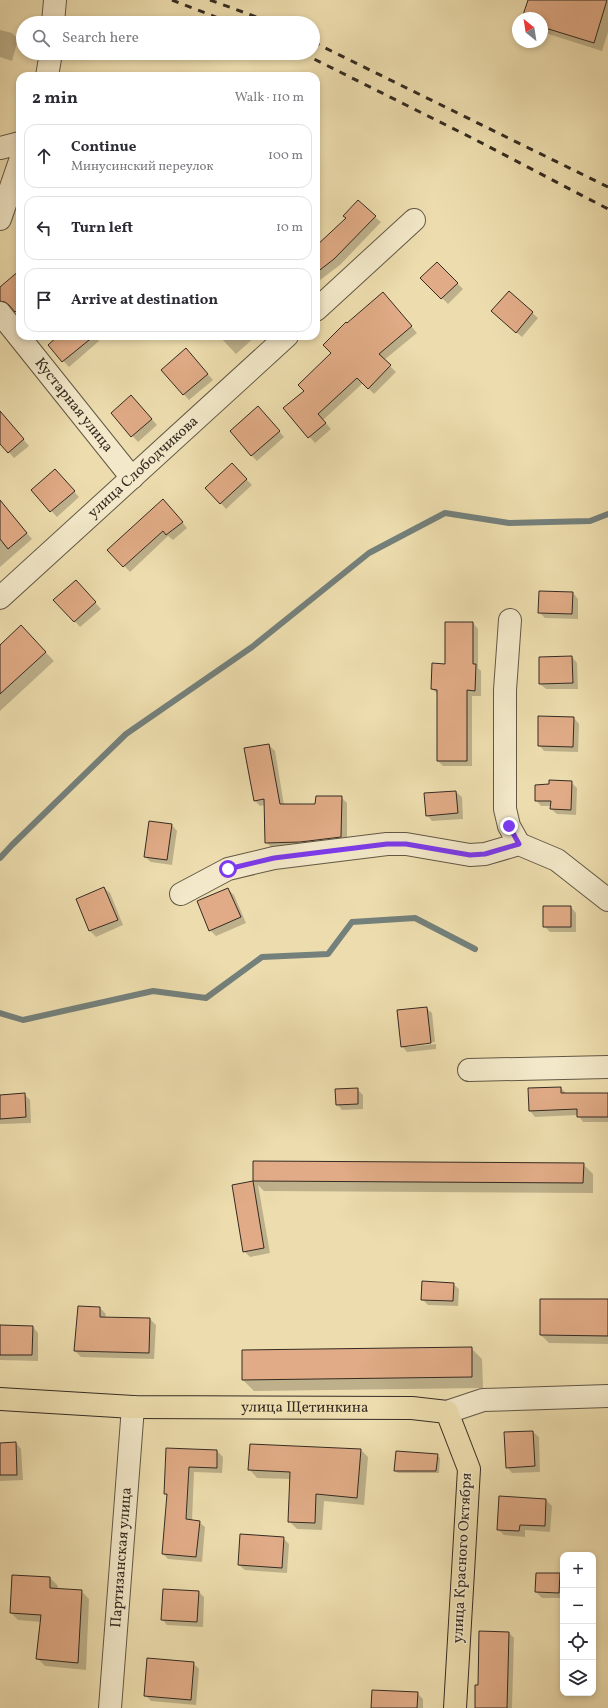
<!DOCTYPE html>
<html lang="en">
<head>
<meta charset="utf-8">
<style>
  body { margin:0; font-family:Vollkorn,serif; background:#f2f2f3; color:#2b2b33 }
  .controls { position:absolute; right:12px; bottom:12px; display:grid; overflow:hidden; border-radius:8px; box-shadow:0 2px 6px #0003 }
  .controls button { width:36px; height:36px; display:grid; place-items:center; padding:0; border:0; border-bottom:1px solid #e1e1e2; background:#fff; color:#2b2b33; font:20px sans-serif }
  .compass { position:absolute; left:512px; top:12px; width:36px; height:36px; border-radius:50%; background:#fff; box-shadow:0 2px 6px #0003; rotate:330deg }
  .stop { position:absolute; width:12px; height:12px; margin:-9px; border:3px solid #7c3aed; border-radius:50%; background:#fff }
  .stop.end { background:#7c3aed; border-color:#fff; box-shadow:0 1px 4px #0008 }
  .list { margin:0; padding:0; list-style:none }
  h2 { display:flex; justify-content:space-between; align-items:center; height:52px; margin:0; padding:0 16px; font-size:17px }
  h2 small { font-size:13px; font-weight:400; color:#7c7c81 }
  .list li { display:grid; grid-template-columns:26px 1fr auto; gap:12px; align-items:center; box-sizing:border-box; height:64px; margin:0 8px 8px; padding:0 8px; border:1px solid #e1e1e2; border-radius:12px }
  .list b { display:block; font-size:15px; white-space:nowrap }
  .list p { margin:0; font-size:13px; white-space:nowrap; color:#7c7c81 }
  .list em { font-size:13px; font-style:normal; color:#7c7c81 }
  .icon { flex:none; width:22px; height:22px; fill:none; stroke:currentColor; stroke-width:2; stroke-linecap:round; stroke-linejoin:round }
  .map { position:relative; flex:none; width:608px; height:1708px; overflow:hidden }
  .search { position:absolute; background:#fff; box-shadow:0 2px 6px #0003; left:16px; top:16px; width:304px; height:44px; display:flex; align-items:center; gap:10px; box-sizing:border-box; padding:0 14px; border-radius:22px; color:#7c7c81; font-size:15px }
  .panel { position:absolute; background:#fff; box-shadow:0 2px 6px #0003; left:16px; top:72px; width:304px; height:268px; border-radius:12px }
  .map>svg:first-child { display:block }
  .shadow { fill:#0003 }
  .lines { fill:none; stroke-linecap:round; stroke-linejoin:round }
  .stream { stroke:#74807b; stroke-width:6 }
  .building { fill:#e0ab86; stroke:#352b22 }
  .minor-casing { stroke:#635845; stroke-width:24 }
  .major-casing { stroke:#352b22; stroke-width:24 }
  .minor { stroke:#f3e9ca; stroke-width:22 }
  .major { stroke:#edddae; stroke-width:22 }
  .rail { stroke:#352b22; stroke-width:3; stroke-dasharray:7 7; stroke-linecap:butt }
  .route { stroke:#7c3aed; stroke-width:5 }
  .labels { text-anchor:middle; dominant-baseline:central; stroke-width:3; stroke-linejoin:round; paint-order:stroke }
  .street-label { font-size:15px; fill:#352b22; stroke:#f3e9ca }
</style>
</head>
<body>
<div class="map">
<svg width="608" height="1708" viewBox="0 0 608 1708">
  <rect width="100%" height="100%" fill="#edddae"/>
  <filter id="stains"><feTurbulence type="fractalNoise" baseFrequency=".005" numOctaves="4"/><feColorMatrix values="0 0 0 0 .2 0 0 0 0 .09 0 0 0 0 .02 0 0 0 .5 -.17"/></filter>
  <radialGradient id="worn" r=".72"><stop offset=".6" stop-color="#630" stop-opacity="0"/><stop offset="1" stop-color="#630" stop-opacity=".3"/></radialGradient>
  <!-- shadow -->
  <path class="shadow" d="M529 0 607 1 608 2V32L602 51 542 32V18H523Z
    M0 30 12 33 18 39 12 61 0 57Z
    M375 217 381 222 340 265 316 283V247Z
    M437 263 463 289 448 304 422 278Z
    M20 271V315L11 307 4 306 0 302V288Z
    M509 292 538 318 522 337 498 317Z
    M388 299 417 333 384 360 396 372 374 394 363 383 323 420 331 429 315 443 285 409 305 391 332 353 347 324Z
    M60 336H95L99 341 69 367 49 345Z
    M219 336H256L236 354Z
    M191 355 213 380 189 400 162 370Z
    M137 402 157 425 138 442 112 413Z
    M264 413 284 437 257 461 251 455Z
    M0 425 12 426 29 446 14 458 0 442Z
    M232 465 252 485 226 509 207 488Z
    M60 476 79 497 57 517 32 490Z
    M169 506 187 528 173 540 168 536 130 572 109 550Z
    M0 513 11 514 32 539 0 567Z
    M81 587 101 609 80 627 55 600Z
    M573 593 578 599V619L545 618 539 612Z
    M473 623 478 629V668L481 671V696H472V766H443L438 761V694L432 689 446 665Z
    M29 635 54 661 0 711V646Z
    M572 657 577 663 578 689H546L540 684Z
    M574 718 579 724 578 752 544 751 539 745Z
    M269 745 275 751 284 805H316L341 797 347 803V842L272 848 266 842 265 805 260 806 255 801Z
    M571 782 577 788 576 815 557 814 551 809V806H541L536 800Z
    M456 792 462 797 463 819 432 821 427 815Z
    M172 825 177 831 172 865 151 862 145 857Z
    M104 888 110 893 123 925 96 937 90 931 77 899Z
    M228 889 234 895 246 923 216 936 210 930Z
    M571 907 576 913V932H550L544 926Z
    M426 1008 432 1013 435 1042 405 1045V1047L436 1044V1049L407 1052 402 1046Z
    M561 1088 567 1094H608V1122H583L578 1115 535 1117 530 1111Z
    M357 1089 363 1095V1109L342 1110 337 1104Z
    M24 1094 30 1100 31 1123 0 1124V1096Z
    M254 1162 583 1164 593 1174V1193L264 1191 258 1185 270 1253 250 1257 244 1251 233 1186 254 1182Z
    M453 1284 459 1289 458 1306 428 1305 422 1299Z
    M608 1300V1344L549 1343 541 1335Z
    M79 1307 100 1308 106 1314 105 1318 150 1319 156 1325 154 1359 81 1357 75 1351Z
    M0 1326 33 1327 38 1333V1361L0 1360Z
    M471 1348 482 1359 483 1388 254 1391 243 1380Z
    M533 1432 539 1437 540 1472 512 1473 507 1467Z
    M16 1443 21 1449 23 1480 0 1481V1444Z
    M167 1449 217 1451 223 1457 222 1473 194 1472 192 1521 199 1522 205 1527 202 1562 168 1559 163 1554 168 1496 165 1494Z
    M361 1450 368 1457 364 1505 324 1501 322 1530 297 1529 289 1521 291 1479 257 1478 250 1470Z
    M437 1455 440 1458 439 1473H398L395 1471Z
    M546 1500 552 1506 550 1532 525 1530V1537L504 1535 498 1529Z
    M283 1538 289 1544 287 1573 245 1570 239 1565Z
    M559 1574 563 1578V1598H542L536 1592Z
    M50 1578 58 1586 57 1590 81 1591 89 1599 86 1670 45 1666 37 1658 41 1622 18 1620 11 1613Z
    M199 1592 204 1597 203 1627 167 1625 162 1619Z
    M509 1633 514 1638 512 1708H476L479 1686Z
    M193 1663 199 1669 196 1705 151 1701 145 1695Z
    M417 1693 423 1699V1708H372Z"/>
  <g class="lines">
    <!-- stream -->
    <path class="stream" d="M0 858 12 845 126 734 252 647 369 553 445 513 509 523 590 521 608 514
      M0 1013 23 1020 153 991 206 998 262 957 328 954 352 922 415 918 475 949"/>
  </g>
  <!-- building -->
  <path class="building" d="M528 0H607L594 43 542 27V18H522Z
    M358 200 376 216 334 259 316 273V246L346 218 343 216Z
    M437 262 458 283 441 299 420 278Z
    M20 270V308L15 312 9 305 5 302 0 301V287Z
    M509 291 533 312 516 333 491 311Z
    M383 292 412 326 379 354 391 365 368 389 357 378 318 414 326 423 308 438 283 408 304 391 298 385 331 353 323 345 346 322 347 323Z
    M58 336H94L62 362 48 345Z
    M186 348 208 374 183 395 161 370Z
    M131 395 152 419 131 437 111 413Z
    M258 406 280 431 251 456 230 431Z
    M0 411 24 439 8 453 0 444Z
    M232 463 247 479 220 504 205 488Z
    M55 469 75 491 50 512 31 490Z
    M163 499 183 522 166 535 163 531 123 567 107 550Z
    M0 500 27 533 8 549 0 539Z
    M76 580 96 602 74 622 53 600Z
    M539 591 573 592 572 614 538 613Z
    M445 622H473V664H476L475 691 467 690V761H437V690L431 689 432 663 445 664Z
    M21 625 46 652 0 694V645Z
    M572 656 573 683 539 684V657Z
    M538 716 574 717 573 747 538 746Z
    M269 744 280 804H315L316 796H342L341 837 300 842 265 843 264 799 254 801 244 748Z
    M549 780 572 781 571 810 550 809 551 801H535V785L549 784Z
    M456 791 458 813 426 816 424 793Z
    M149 821 172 824 167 860 144 857Z
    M104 887 118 920 89 931 76 899Z
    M228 888 241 917 209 931 197 901Z
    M543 906H571V927H543Z
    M427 1007 431 1043 401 1047 397 1010Z
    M561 1087V1093H608V1117H577V1109L529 1111 528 1088Z
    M358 1088V1104L336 1105 335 1089Z
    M25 1093 26 1117 0 1119V1095Z
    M253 1161 584 1163 583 1183 253 1181Z
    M253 1181 264 1248 243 1252 232 1185Z
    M422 1281 454 1283 453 1301 421 1300Z
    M540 1299H608V1336L540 1335Z
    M78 1306 100 1307V1317L150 1318 149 1353 74 1351Z
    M0 1325 33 1326 32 1355H0Z
    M472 1347V1377L242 1380V1350Z
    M533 1431 535 1466 506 1468 504 1432Z
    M16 1442 17 1475H0V1443Z
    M250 1444 361 1449 357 1498 316 1494 315 1523 288 1522 290 1472 248 1470Z
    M166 1448 217 1450V1468L189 1467 186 1519 200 1521 196 1557 162 1554 167 1494H164Z
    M396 1451 438 1454 436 1471H394Z
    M499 1496 546 1499 545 1526 520 1525 519 1531 497 1530Z
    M240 1534 284 1537 282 1568 238 1565Z
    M536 1573H560L559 1593 535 1592Z
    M12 1575 50 1577V1588L82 1590 78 1663 36 1659 41 1615 10 1613Z
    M163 1589 199 1591 197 1622 161 1620Z
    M479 1631 509 1632 507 1708H475V1685H478Z
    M147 1658 194 1662 191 1700 144 1696Z
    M372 1690 418 1692 417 1708H371Z"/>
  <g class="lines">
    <!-- minor casing -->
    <g class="minor-casing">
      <g id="minor">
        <path d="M53 23 55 0"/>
        <path d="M47 76 51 53"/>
        <path d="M0 148 20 143"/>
        <path d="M0 219 20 161"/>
        <path d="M316 310 414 220"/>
        <path id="s1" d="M0 313 132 478"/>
        <path id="s2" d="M0 598 287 336"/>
        <path d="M510 620 505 690V809L509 826 519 844"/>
        <path d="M181 894 228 869 274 858 387 844H406L470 855 485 854 519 844 557 860 608 900"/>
        <path d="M469 1070 608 1067"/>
        <path d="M447 1412 483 1400 608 1396"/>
        <path id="s3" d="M110 1708 133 1407"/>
      </g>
    </g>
    <!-- major casing -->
    <g class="major-casing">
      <g id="major">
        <path id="s4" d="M0 1399 133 1407 412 1408 447 1412 469 1469 455 1708"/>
      </g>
    </g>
    <!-- minor -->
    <use href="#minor" class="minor"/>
    <!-- major -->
    <use href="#major" class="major"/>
    <!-- rail -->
    <path class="rail" d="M172 0 231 23
      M210 0 273 23
      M313 42 608 187
      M302 53 474 139 608 209"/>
  </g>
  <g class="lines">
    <!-- route -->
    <path class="route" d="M228 869 274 858 387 844H406L470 855 485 854 519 844 509 826"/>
  </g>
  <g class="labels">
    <!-- street labels -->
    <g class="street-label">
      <text stroke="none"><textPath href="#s1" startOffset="118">Кустарная улица</textPath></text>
      <text stroke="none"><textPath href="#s2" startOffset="194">улица Слободчикова</textPath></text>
      <text stroke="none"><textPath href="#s4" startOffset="305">улица Щетинкина</textPath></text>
      <text stroke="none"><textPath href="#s3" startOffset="151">Партизанская улица</textPath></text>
      <text transform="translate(463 1558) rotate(-87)">улица Красного Октября</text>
    </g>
  </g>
  <rect width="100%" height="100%" filter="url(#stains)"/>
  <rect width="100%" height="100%" fill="url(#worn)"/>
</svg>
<div class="controls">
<button>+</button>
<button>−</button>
<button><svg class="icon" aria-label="locate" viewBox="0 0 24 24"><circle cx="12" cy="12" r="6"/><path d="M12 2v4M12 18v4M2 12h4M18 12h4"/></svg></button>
<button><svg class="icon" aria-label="layers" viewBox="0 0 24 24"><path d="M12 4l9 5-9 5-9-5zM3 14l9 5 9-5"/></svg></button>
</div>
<svg class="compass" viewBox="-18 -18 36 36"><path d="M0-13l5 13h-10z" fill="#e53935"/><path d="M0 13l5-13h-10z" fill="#7c7c81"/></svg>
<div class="stop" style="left:228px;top:869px"></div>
<div class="stop end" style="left:509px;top:826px"></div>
<div class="search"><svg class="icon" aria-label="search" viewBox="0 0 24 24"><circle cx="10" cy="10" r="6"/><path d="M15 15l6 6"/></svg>Search here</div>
<section class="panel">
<h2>2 min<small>Walk · 110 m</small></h2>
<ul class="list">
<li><svg class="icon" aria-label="ahead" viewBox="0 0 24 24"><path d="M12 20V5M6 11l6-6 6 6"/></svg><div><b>Continue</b><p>Минусинский переулок</p></div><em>100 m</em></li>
<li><svg class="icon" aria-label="left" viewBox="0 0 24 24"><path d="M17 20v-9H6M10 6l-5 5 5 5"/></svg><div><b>Turn left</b></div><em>10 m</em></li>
<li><svg class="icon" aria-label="arrive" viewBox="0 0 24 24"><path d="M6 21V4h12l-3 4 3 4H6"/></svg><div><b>Arrive at destination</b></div></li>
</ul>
</section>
</div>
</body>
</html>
